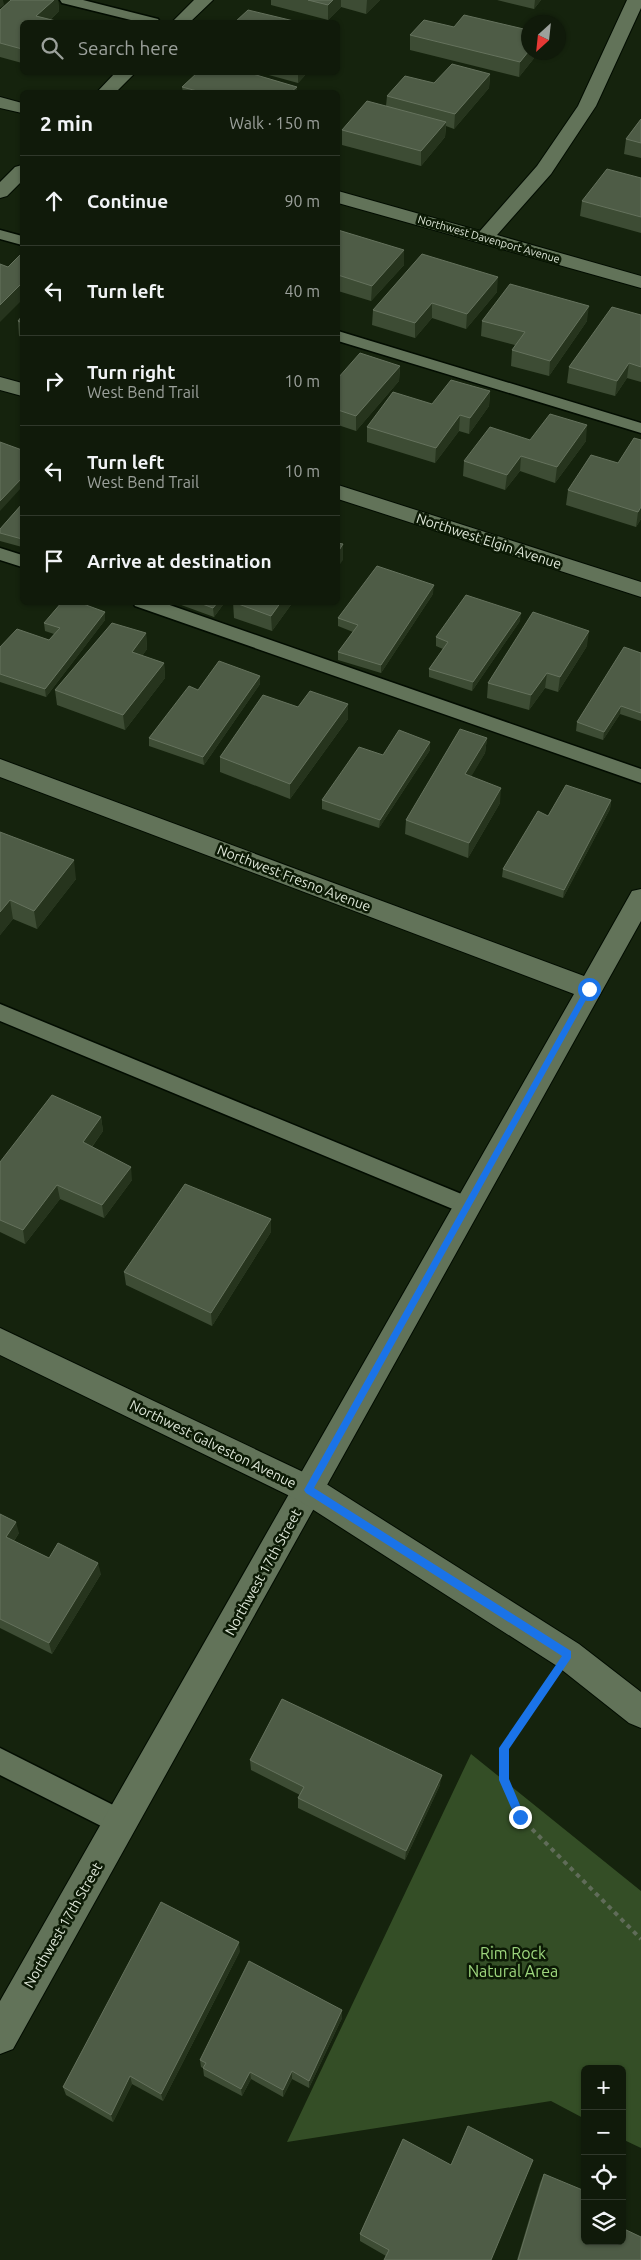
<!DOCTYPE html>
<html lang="en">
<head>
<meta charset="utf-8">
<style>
  body { margin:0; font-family:Ubuntu,sans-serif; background:#1e2718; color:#f1f3f6 }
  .controls { position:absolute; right:15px; bottom:15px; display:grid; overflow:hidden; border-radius:8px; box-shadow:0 1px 4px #0004 }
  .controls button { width:45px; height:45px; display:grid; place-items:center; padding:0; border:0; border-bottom:1px solid #30382b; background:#101a0a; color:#f1f3f6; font:25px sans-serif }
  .compass { position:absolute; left:521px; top:15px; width:45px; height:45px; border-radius:50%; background:#101a0a; box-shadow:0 1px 4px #0004; rotate:207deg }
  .stop { position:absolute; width:15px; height:15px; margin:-11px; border:4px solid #1a73e8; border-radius:50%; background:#fff }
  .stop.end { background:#1a73e8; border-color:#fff; box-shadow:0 1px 5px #0008 }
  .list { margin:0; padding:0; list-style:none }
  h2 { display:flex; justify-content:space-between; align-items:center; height:65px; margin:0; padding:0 20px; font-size:21px }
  h2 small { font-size:16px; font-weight:400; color:#9ca19c }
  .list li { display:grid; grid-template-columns:32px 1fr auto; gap:15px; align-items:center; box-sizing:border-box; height:90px; padding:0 20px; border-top:1px solid #30382b }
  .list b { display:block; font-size:19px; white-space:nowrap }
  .list p { margin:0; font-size:16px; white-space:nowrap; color:#9ca19c }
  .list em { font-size:16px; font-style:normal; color:#9ca19c }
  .icon { flex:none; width:28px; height:28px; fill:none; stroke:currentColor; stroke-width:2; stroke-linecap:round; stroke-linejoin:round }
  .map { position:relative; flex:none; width:641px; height:2260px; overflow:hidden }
  .search { position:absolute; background:#101a0a; box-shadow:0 1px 4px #0004; left:20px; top:20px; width:320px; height:55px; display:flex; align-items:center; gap:12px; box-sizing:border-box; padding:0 18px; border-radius:8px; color:#9ca19c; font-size:19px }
  .panel { position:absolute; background:#101a0a; box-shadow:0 1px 4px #0004; left:20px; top:90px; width:320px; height:515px; border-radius:8px }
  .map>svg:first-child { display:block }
  .green { fill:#344e26 }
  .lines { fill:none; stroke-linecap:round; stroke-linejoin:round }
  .service-casing { stroke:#020c00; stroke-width:3 }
  .minor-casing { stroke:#020c00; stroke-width:2 }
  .tertiary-casing { stroke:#020c00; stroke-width:2 }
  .path { stroke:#606c59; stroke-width:4; stroke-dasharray:4.5 4.5; stroke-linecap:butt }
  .service { fill:#627359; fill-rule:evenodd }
  .minor { fill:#627359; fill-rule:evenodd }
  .tertiary { fill:#627359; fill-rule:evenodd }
  .wall { fill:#3d4c34 }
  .shaded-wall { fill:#26341d }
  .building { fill:#4e5c46; stroke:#65725d }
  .route { fill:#1a73e8 }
  .labels { text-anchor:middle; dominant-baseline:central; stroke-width:5; stroke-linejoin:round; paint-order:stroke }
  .far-street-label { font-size:11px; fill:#dee7d9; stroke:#0c1a05 }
  .street-label { font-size:14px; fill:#dee7d9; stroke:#0c1a05 }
  .near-park-label { font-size:16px; fill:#9ed77e; stroke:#0c1a05 }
</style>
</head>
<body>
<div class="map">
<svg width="641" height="2260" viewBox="0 0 641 2260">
  <rect width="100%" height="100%" fill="#15230d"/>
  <!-- green -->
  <path class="green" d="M471 1754 641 1891V2148L622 2139V2069H585V2119L551 2101 287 2142Z"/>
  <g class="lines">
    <!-- service casing -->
    <g class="service-casing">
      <path id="service" d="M60 0H83L158 19 160 22H139L62 3Z
        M0 230 22 236V245L0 239Z
        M338 331 641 423V433L338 341Z
        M0 548 22 555V567L0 560Z
        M133 602H161L641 769V783L135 606Z
        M0 1004 476 1200 479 1206 476 1212 468 1215 460 1212 0 1021Z
        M0 1748 131 1814 135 1823 131 1832 122 1836 113 1832 0 1775Z"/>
    </g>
    <!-- minor casing -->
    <g class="minor-casing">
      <path id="minor" d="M194 0H213L190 22H172Z
        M627 0H641V8L596 106 551 174 497 235 641 276V288L338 203V191L480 231 537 166 578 106Z
        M116 72H136L116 92H97Z
        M0 97 22 103V113L0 108Z
        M22 165V181L7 196 0 198V182L15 167Z
        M0 377 22 383V396L0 390Z
        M338 485 641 582V597L338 499Z
        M0 759 584 976 632 891 641 889V921L13 2049 0 2054V2001L574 994 0 777Z"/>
    </g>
    <!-- tertiary casing -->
    <g class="tertiary-casing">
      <path id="tertiary" d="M0 1328 320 1480 579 1644 641 1692V1728L629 1723 557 1666 298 1500 0 1355Z"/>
    </g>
    <!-- path -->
    <path class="path" d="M545 1688 504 1748V1779L520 1817 641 1939"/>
    <!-- service -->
    <use href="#service" class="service"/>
    <!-- minor -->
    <use href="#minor" class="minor"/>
    <!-- tertiary -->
    <use href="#tertiary" class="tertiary"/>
  </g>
  <!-- wall -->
  <path class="wall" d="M11 0H58L59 11 50 20 22 22V63L0 57V10Z
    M271 0H380L366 14 341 7 328 20 271 5Z
    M497 0H541L534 9Z
    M410 35 528 52H539L519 77 410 50Z
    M258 72H308L298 83Z
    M490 74 489 88 454 129 446 126 445 137 421 166 342 145V130L386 106 387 96 434 83Z
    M182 87 297 92H183Z
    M641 119V158L624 154 626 139Z
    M641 178V233L580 216 582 201Z
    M338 230 404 265 371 301 338 291Z
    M497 292 466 329 432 318 415 338 372 325 373 310Z
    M641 315V382L627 378 615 396 567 383 569 367Z
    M22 316V337L19 336 18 321Z
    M482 321H587L549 376 511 366 512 350 515 345 481 336Z
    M400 366 399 381 356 431 338 425V378Z
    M490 391 489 406 469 434 459 431 435 463 367 442V427L432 404Z
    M530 440 586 441 555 483 520 471 505 490 463 476 464 461Z
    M641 440V519L636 527 566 505 568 490 618 463Z
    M22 504V547L0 541V529Z
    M433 594 381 673 338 660V652L353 632 338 626V618Z
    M173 602H225L214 617Z
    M233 602H293L272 631 234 618Z
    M300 602H313L312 605Z
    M105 620 46 697 0 682V647L49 640 54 634 45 631 44 623Z
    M520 621 472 691 429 677V669L443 649 436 646V637Z
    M146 633 147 649 142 656 164 663 165 678 125 730 57 705 55 690Z
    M587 646 558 692 545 688 529 710 487 698 488 683Z
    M641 653V721L620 714 603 740 576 731 577 722Z
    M260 676V684L204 765 149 746V738L198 690Z
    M348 704V719L290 799 220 772V757L298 707Z
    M487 738 485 753 471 776 500 803 468 858 405 834 406 820Z
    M430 742V750L379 828 322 809V800L383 755Z
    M611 800 610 809 563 898 502 877 503 869Z
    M0 832 76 879 37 929 13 919 0 935Z
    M101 1117 103 1131 92 1147 132 1180 104 1218 60 1199 25 1244 0 1232V1162Z
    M271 1232 212 1326 126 1285 124 1272Z
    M0 1514 19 1533 14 1541 49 1558 101 1574 52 1654 0 1628Z
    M250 1760 440 1785 405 1860 298 1808V1798L300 1795 251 1770Z
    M240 1951 163 2101 132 2084 113 2122 66 2095 63 2087Z
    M342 2010V2018L309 2088 292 2079 283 2097 251 2079 242 2096 204 2076 203 2068 201 2067 200 2060Z
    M451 2165 386 2256 360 2241V2234Z
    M544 2174 585 2241 641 2260H517L540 2183Z"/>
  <!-- shaded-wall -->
  <path class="shaded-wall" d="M0 0H3L4 5 0 8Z
    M54 0H58L59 11 47 22 36 16Z
    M333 0H341V7L328 20V5Z
    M367 0H380L366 14Z
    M535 0H541L534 9Z
    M528 52H539L519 77 520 62Z
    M298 72H308L298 83Z
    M490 74 489 88 454 129 455 114Z
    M297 87V92H291Z
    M446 122 445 137 421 166V151Z
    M404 250V265L371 301 372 286Z
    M498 277 497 292 466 329 467 314Z
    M22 283V300L0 322V305Z
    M432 303V318L415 338V323Z
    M589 306 587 321 549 376 550 361Z
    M629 363 627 378 615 396 617 381Z
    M400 366 399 381 356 431V416Z
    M490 391 489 406 469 434 470 418Z
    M460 415 459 431 435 463 436 448Z
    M587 425 586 441 555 483 557 467Z
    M521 456 520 471 505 490 507 475Z
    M22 478V487L0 511V501Z
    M641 507V519L636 527 638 512Z
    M343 544V560L338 567V552Z
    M434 585 433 594 381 673V665Z
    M218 602H225L214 617 213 608Z
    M281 602H293L272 631 271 616Z
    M105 612V620L46 697 45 689Z
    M521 613 520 621 472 691 473 682Z
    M589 631 587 646 558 692 560 677Z
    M146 633 147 649 134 667 132 652Z
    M164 663 165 678 125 730 123 715Z
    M547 673 545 688 529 710 531 695Z
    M260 676V684L204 765 203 757Z
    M348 704V719L290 799V784Z
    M621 706 620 714 603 740 604 732Z
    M487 738 485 753 464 789 465 774Z
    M430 742V750L379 828 380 820Z
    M501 788 500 803 468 858 469 843Z
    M611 800 610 809 563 898 564 890Z
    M74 860 76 879 37 929 34 911Z
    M10 900 13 919 0 935V912Z
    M101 1117 103 1131 85 1156 83 1142Z
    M131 1167 132 1180 104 1218 102 1205Z
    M57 1185 60 1199 25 1244 23 1230Z
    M271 1219V1232L212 1326 211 1313Z
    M16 1522 19 1533 9 1548 6 1537Z
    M98 1563 101 1574 52 1654 49 1643Z
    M442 1775 440 1785 405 1860 406 1851Z
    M239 1942 240 1951 163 2101 161 2094Z
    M342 2010V2018L309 2088V2081Z
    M292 2071V2079L283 2097V2090Z
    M250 2072 251 2079 242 2096 241 2089Z
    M130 2076 132 2084 113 2122 111 2115Z"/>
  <!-- building -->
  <path class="building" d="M11 0H54L36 16 60 22H22V49L0 43V10Z
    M308 0H333L328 5Z
    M248 10 298 22H235Z
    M464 15 528 30V52L520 62 410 35 424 20 454 27Z
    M452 64 490 74 455 114 387 96 405 76 434 83Z
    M198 72H246L297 87 291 92H201L182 87Z
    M367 101 446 122 421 151 342 130Z
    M641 119V143L626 139Z
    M607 169 641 178V217L582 201Z
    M338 230 404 250 372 286 338 275Z
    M22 253V283L0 305V264L8 267Z
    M422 254 498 277 467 314 432 303 415 323 373 310Z
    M510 284 589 306 550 361 512 350 525 332 482 321Z
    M612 307 641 315V367L629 363 617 381 569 367Z
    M22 316V323L18 321Z
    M360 353 400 366 356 416 338 410V378Z
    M451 380 490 391 470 418 460 415 436 448 367 427 393 392 432 404Z
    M550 414 587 425 557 467 521 456 507 475 464 461 490 427 530 440Z
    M634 438 641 440V507L638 512 568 490 591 455 618 463Z
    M0 442 22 450V478L0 501Z
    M22 504V539L0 533V529Z
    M338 543 343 544 338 552Z
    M377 566 434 585 381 665 338 652 358 625 338 618Z
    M466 595 521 613 473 682 429 669 448 642 436 637Z
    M62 602H78L105 612 45 689 0 674V647L17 629 49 640 60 628 44 623Z
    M197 602H218L213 608Z
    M233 602H281L271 616Z
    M533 612 589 631 560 677 547 673 531 695 488 683Z
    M112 623 146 633 132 652 164 663 123 715 55 690Z
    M624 647 641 653V713L621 706 604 732 577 722Z
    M219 661 260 676 203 757 149 738 189 686 198 690Z
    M310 691 348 704 290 784 220 757 263 695 298 707Z
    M460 729 487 738 465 774 501 788 469 843 406 820Z
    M399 730 430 742 380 820 322 800 359 747 383 755Z
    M566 785 611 800 564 890 503 869 538 811 548 816Z
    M0 832 74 860 34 911 10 900 0 912Z
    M52 1095 101 1117 83 1142 131 1167 102 1205 57 1185 23 1230 0 1220V1162Z
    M185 1184 271 1219 211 1313 124 1272Z
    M0 1514 16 1522 6 1537 49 1558 58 1543 98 1563 49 1643 0 1619Z
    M282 1699 442 1775 406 1851 298 1798 304 1787 250 1760Z
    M161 1902 239 1942 161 2094 130 2076 111 2115 63 2087Z
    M249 1961 342 2010 309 2081 292 2071 283 2090 250 2072 241 2089 203 2068 206 2063 200 2060Z
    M468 2126 533 2160 491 2260H384L389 2250 360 2234 403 2139 451 2165Z
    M544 2174 585 2191V2241H622V2228L641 2237V2260H518Z
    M622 2207 625 2208 622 2218Z"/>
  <!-- route -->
  <path class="route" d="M589 986 592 989 591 991 314 1488 571 1651V1658L509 1749V1779L525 1817 520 1822 517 1821 499 1780V1748L562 1656 306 1493 304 1490 586 987Z"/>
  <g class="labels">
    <!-- far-street labels -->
    <g class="far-street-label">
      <text transform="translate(489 239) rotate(16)">Northwest Davenport Avenue</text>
    </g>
    <!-- street labels -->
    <g class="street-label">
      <text transform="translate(489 541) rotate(18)">Northwest Elgin Avenue</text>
      <text transform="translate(294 878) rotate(21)">Northwest Fresno Avenue</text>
      <text transform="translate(213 1444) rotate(26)">Northwest Galveston Avenue</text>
      <text transform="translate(263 1572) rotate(-61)">Northwest 17th Street</text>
      <text transform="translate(63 1925) rotate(-60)">Northwest 17th Street</text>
    </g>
    <!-- near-park labels -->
    <g class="near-park-label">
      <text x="513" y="1953">Rim Rock<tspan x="513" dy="18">Natural Area</tspan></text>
    </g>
  </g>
</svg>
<div class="controls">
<button>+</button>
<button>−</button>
<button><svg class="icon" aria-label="locate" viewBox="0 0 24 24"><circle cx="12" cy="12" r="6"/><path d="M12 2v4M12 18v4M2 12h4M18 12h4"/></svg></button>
<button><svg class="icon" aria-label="layers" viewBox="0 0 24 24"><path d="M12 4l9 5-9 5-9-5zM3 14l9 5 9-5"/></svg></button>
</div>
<svg class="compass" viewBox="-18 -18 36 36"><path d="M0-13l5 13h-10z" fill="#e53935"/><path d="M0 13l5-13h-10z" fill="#9ca19c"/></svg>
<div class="stop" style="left:589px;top:989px"></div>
<div class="stop end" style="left:520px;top:1817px"></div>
<div class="search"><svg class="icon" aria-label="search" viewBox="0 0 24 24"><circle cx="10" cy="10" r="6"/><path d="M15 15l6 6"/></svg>Search here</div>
<section class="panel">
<h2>2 min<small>Walk · 150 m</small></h2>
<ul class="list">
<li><svg class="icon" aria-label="ahead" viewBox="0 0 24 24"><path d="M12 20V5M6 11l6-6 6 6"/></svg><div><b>Continue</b></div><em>90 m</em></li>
<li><svg class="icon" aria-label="left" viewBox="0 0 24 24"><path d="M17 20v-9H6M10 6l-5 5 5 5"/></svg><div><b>Turn left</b></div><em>40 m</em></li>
<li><svg class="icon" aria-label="right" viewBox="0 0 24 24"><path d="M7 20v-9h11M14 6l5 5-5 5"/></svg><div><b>Turn right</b><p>West Bend Trail</p></div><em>10 m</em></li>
<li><svg class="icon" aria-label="left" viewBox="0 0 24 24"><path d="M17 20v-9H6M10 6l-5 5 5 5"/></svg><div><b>Turn left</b><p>West Bend Trail</p></div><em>10 m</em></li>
<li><svg class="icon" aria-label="arrive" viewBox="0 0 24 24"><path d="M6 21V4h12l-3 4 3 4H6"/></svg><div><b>Arrive at destination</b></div></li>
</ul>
</section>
</div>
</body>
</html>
